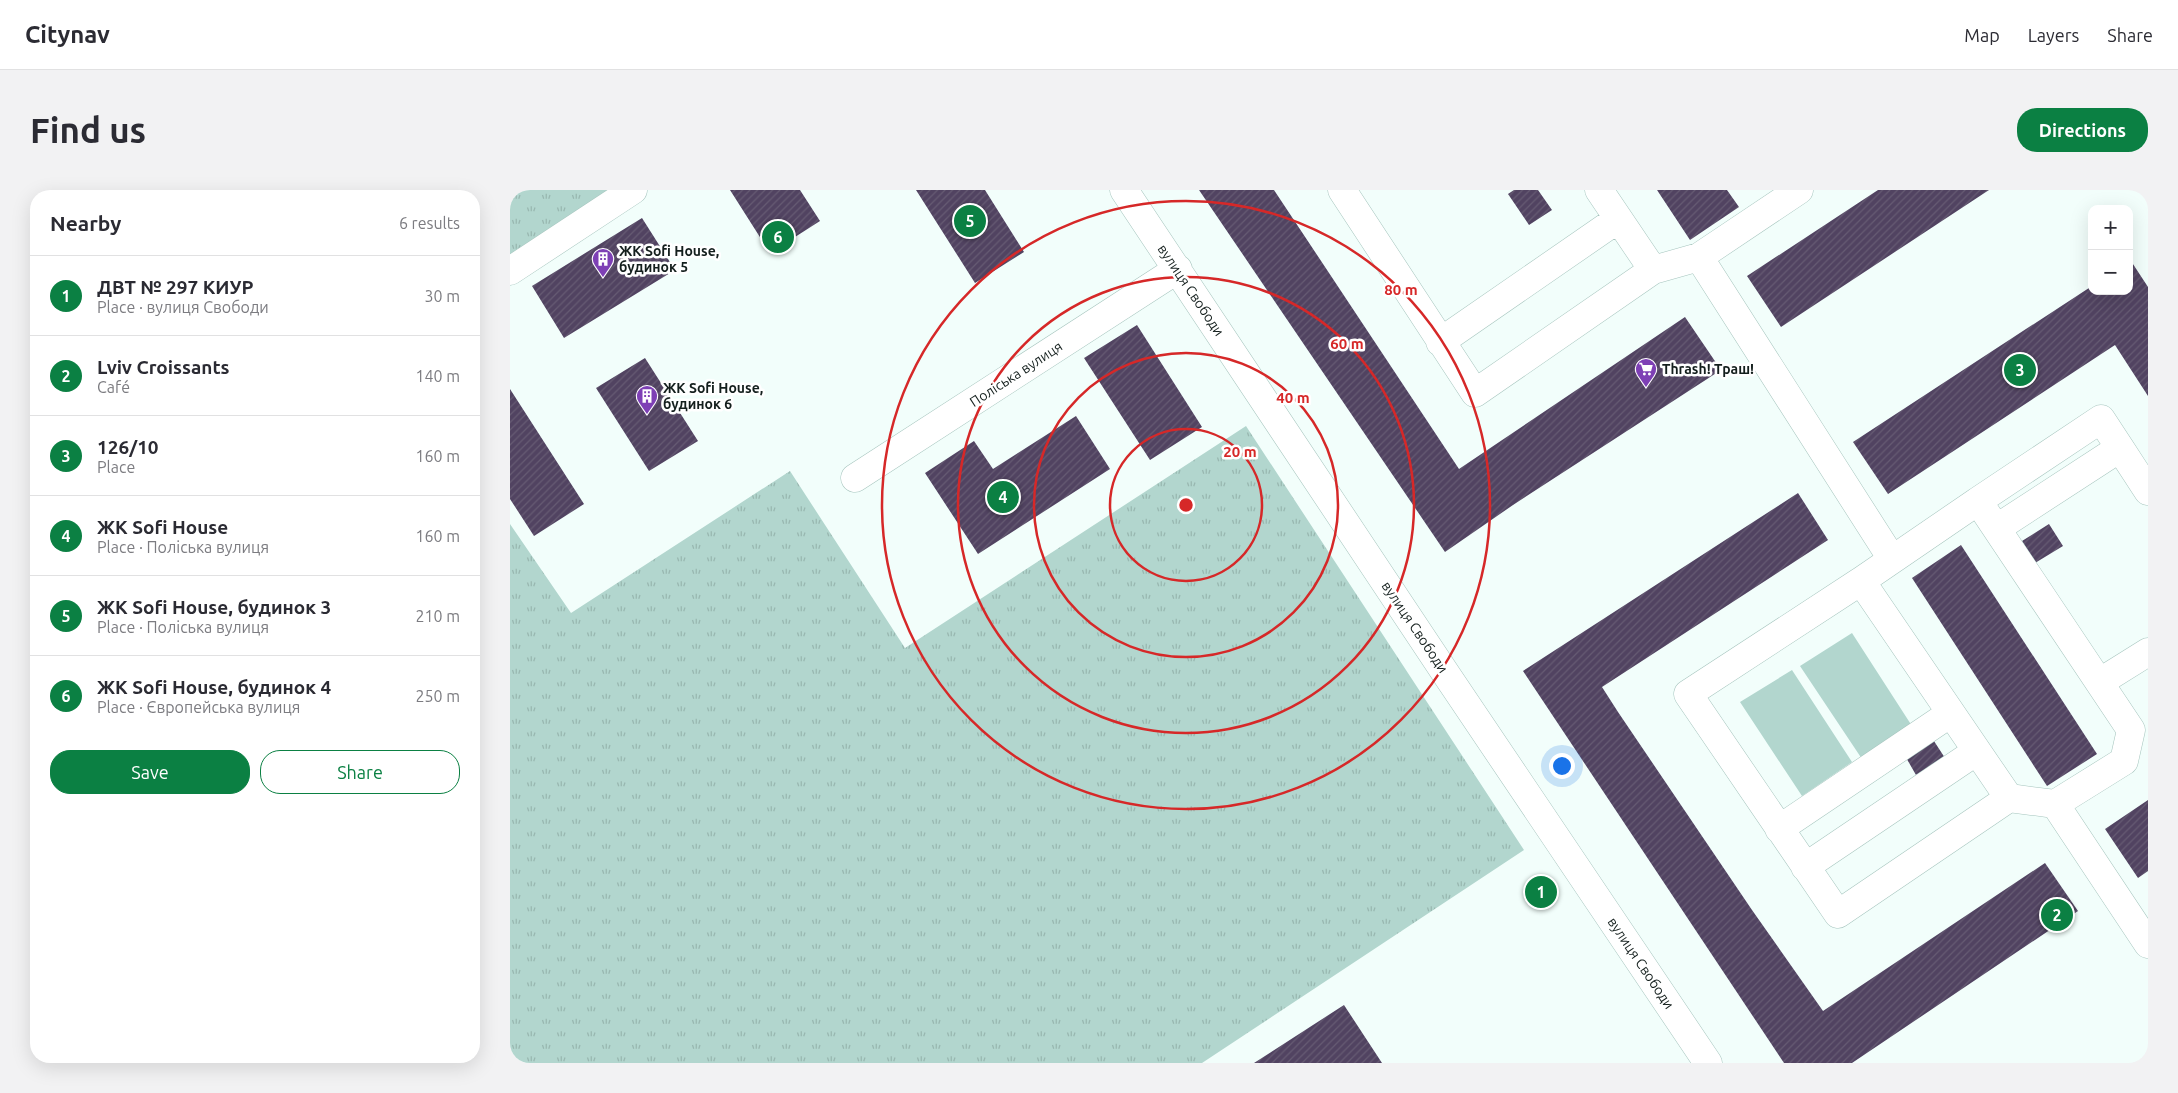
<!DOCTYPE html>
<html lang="en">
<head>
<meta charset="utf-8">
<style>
  body { margin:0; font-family:Ubuntu,sans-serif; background:#f2f2f3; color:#2b2b33 }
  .controls { position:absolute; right:15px; top:15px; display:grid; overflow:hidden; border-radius:10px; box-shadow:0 5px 20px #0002 }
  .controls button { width:45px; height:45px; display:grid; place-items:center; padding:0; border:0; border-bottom:1px solid #e1e1e2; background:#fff; color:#2b2b33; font:25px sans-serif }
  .you { position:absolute; left:1051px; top:575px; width:18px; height:18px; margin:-12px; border:4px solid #fff; border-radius:50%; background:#1a73e8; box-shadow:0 0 0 8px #1a73e833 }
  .badge { display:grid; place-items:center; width:32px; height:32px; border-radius:50%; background:#0b8043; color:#fff; font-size:16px; font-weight:700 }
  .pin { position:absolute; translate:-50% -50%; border:2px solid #fff; box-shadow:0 1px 5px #0006 }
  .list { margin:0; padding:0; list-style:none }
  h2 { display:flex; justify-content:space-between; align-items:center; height:65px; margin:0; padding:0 20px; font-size:21px }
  h2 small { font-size:16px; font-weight:400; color:#7c7c81 }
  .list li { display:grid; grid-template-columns:32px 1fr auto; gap:15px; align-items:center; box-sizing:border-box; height:80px; padding:0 20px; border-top:1px solid #e1e1e2 }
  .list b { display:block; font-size:19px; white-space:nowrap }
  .list p { margin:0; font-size:16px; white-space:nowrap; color:#7c7c81 }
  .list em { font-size:16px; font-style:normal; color:#7c7c81 }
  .actions { display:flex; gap:10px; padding:15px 20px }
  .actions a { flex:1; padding:11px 0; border:1px solid #0b8043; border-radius:20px; text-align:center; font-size:18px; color:#0b8043 }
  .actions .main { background:#0b8043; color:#fff }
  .map { position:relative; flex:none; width:1638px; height:873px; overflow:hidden; border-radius:20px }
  header { display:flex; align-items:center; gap:30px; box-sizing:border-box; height:70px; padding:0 25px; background:#fff; border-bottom:1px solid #e1e1e2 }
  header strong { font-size:24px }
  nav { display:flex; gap:28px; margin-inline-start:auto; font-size:18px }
  .intro { display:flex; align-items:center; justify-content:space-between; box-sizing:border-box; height:120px; padding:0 30px }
  h1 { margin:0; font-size:35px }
  .button { padding:12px 22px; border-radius:20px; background:#0b8043; color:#fff; font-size:18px; font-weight:700 }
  main { display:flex; gap:30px; padding:0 30px }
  aside { flex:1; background:#fff; border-radius:20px; box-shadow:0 5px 20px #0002 }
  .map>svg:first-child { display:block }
  .grass { fill:url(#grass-tufts) }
  .park { fill:#b2d6ce }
  .building { fill:url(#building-hatch) }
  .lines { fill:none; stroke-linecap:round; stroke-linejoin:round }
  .minor-casing { stroke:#a6c5be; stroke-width:29 }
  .minor { stroke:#fff; stroke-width:28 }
  .ring { fill:none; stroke:#d62828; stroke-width:2.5 }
  .labels { text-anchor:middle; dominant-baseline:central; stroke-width:5; stroke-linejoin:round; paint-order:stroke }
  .poi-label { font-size:14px; font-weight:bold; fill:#141f1d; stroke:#fff; text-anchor:start }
  .street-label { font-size:14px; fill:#141f1d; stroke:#fff }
  .centre { fill:#d62828; stroke:#fff; stroke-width:2.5 }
  .ring-label { font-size:15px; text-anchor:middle; font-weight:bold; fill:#d62828; stroke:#fff; stroke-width:5; stroke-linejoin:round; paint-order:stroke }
</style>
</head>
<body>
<header>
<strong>Citynav</strong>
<nav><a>Map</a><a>Layers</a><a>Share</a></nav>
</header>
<div class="intro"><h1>Find us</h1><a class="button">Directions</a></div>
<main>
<aside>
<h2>Nearby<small>6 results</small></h2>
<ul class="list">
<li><span class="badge">1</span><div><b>ДВТ № 297 КИУР</b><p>Place · вулиця Свободи</p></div><em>30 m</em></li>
<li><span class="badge">2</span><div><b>Lviv Croissants</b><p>Café</p></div><em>140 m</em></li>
<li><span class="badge">3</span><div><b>126/10</b><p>Place</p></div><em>160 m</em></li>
<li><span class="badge">4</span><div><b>ЖК Sofi House</b><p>Place · Поліська вулиця</p></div><em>160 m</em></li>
<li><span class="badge">5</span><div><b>ЖК Sofi House, будинок 3</b><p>Place · Поліська вулиця</p></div><em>210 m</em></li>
<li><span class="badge">6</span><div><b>ЖК Sofi House, будинок 4</b><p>Place · Європейська вулиця</p></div><em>250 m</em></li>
</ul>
<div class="actions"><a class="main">Save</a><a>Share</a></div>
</aside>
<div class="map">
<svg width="1638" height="873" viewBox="0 0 1638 873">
  <defs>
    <pattern id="grass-tufts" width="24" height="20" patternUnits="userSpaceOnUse" patternTransform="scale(1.25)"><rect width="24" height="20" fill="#b2d6ce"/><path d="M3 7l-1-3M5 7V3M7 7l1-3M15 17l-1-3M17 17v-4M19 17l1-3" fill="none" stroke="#98b7b0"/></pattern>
    <pattern id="building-hatch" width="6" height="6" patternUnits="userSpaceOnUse" patternTransform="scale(1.25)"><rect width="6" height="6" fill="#514361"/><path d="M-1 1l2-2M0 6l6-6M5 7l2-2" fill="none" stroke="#665b73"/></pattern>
  </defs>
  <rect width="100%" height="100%" fill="#f2fefb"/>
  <!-- grass -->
  <path class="grass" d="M0 0H123L0 81Z
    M736 236 1014 660 692 873H0V334L61 423 280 281 395 458Z"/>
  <!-- park -->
  <path class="park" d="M1342 443 1402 536 1352 569 1290 476Z
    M1282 480 1342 572 1292 606 1230 512Z"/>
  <!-- building -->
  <path class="building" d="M220 0H290L310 31 260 63Z
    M406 0H475L514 62 465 93Z
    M689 0H764L949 279 1175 127 1211 180 1003 315 935 362Z
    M1004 0H1028L1042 20 1019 35 998 4Z
    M1147 0H1217L1229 17 1180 50Z
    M1368 0H1479L1271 137 1237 86Z
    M132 28 165 80 54 148 22 96Z
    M1621 71 1638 97V206L1605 155 1378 304 1343 252 1582 96V101H1619V72Z
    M627 135 692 237 640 270 574 168Z
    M135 168 188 251 139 281 86 198Z
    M0 199 74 314 24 346 0 309Z
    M566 226 600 279 468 364 415 283 464 251 483 279Z
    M1288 303 1318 350 1092 497 1108 522 1242 720 1313 821 1535 673 1568 721 1342 873H1274L1013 481Z
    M1539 334 1553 356 1525 373 1512 351Z
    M1451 355 1587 564 1537 596 1402 388Z
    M1422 548 1435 568 1406 585 1394 564Z
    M1638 610V681L1628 688 1595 639Z
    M834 815 872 873H744Z"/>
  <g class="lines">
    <!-- minor casing -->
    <g class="minor-casing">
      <path id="minor" d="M614 0 938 487 1198 873
        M832 0 965 203 1143 80 1089 0
        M1189 67 1289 0
        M1143 80 1189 67 1382 369
        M0 81 123 0
        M930 152 1108 29
        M345 288 668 79
        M1468 311 1591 229 1610 258
        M1487 338 1610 258 1638 301
        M1351 391 1178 504 1328 724 1499 608 1545 614 1638 754
        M1590 492 1638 462
        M1499 608 1351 391 1468 311 1621 540 1614 571 1545 614
        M1269 639 1441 523
        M1295 677 1467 561"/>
    </g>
    <!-- minor -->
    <use href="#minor" class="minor"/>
  </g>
  <!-- distance rings -->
  <g class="ring">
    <circle cx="676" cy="315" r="76"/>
    <circle cx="676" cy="315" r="152"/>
    <circle cx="676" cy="315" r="228"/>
    <circle cx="676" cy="315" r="304"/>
  </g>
  <!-- icons -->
  <defs>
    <g id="building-pin" transform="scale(1.125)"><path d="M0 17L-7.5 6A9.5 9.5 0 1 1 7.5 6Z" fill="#7e40b5" stroke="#fff"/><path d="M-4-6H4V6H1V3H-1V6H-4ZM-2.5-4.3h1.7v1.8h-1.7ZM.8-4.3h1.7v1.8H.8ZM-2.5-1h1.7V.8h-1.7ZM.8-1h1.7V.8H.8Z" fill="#fff"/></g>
    <g id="supermarket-pin" transform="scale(1.125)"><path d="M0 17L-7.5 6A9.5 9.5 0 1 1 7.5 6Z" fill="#7e40b5" stroke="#fff"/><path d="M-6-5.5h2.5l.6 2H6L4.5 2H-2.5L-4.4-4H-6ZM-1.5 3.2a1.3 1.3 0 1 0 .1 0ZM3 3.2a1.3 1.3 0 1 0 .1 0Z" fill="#fff"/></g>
  </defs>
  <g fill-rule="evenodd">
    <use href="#building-pin" x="93" y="69"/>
    <use href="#supermarket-pin" x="1136" y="179"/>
    <use href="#building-pin" x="137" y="206"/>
  </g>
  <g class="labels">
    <!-- poi labels -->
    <g class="poi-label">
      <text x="109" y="61">ЖК Sofi House,<tspan x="109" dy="16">будинок 5</tspan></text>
      <text x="1152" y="179">Thrash! Траш!</text>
      <text x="153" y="198">ЖК Sofi House,<tspan x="153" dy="16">будинок 6</tspan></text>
    </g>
    <!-- street labels -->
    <g class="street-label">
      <text transform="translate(681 100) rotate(56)">вулиця Свободи</text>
      <text transform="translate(506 184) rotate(-33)">Поліська вулиця</text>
      <text transform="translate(905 437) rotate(56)">вулиця Свободи</text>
      <text transform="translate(1131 773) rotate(56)">вулиця Свободи</text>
    </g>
  </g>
  <circle cx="676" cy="315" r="8" class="centre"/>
  <g class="ring-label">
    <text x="891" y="105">80 m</text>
    <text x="837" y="159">60 m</text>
    <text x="783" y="213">40 m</text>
    <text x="730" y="267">20 m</text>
  </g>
</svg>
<div class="controls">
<button>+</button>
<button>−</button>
</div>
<div class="you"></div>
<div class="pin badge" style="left:1031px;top:702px">1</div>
<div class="pin badge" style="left:1547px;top:725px">2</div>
<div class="pin badge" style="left:1510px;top:180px">3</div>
<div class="pin badge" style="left:493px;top:307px">4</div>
<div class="pin badge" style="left:460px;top:31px">5</div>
<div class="pin badge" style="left:268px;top:47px">6</div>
</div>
</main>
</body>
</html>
